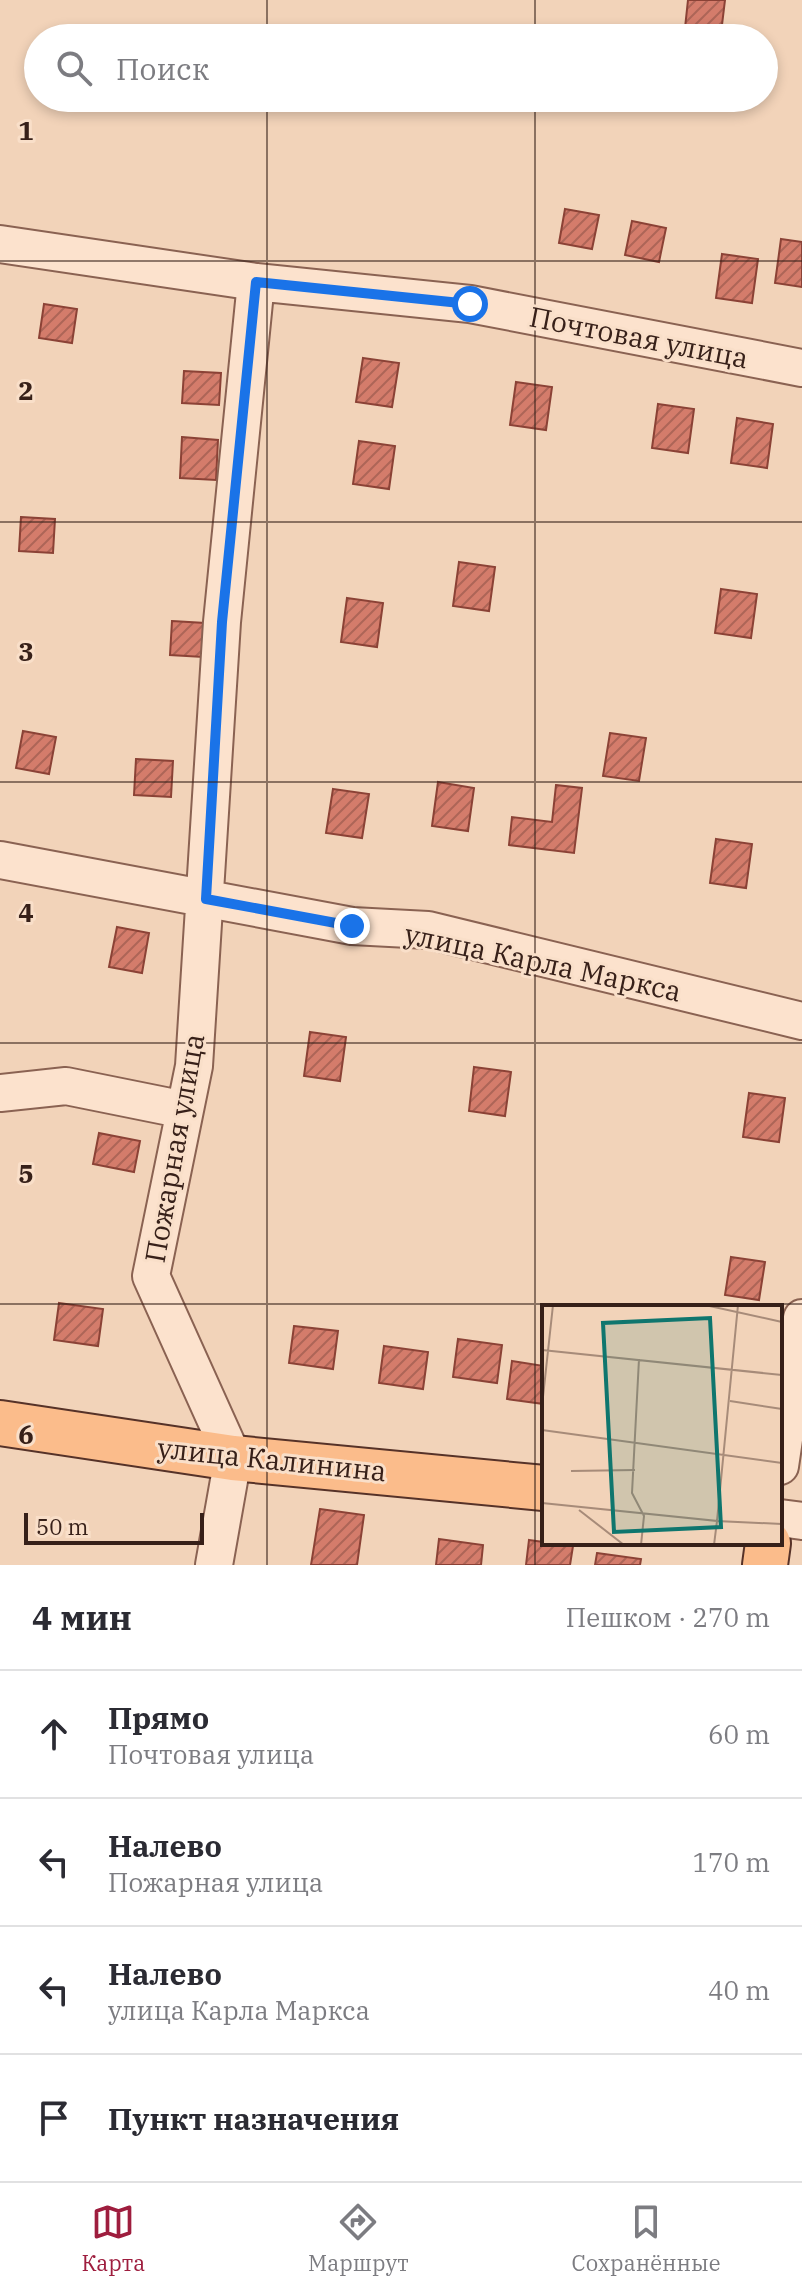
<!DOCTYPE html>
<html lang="ru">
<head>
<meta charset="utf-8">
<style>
  body { margin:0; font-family:"IBM Plex Serif",serif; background:#f2f2f3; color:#2b2b33 }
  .scale { position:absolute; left:24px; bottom:20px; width:180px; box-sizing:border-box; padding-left:8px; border:4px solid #372019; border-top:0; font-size:22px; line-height:28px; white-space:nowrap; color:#372019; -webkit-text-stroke:6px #f9dfc9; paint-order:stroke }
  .stop { position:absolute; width:24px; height:24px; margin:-18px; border:6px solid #1a73e8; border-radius:50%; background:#fff }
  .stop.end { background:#1a73e8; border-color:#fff; box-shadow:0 2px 8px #0008 }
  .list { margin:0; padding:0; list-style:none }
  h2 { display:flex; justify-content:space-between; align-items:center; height:104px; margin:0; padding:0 32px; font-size:34px }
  h2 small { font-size:26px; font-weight:400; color:#7c7c81 }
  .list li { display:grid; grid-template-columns:52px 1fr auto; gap:24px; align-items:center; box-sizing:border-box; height:128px; padding:0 32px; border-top:2px solid #e1e1e2 }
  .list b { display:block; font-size:30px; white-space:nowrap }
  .list p { margin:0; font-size:26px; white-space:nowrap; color:#7c7c81 }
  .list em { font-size:26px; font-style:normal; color:#7c7c81 }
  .icon { flex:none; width:44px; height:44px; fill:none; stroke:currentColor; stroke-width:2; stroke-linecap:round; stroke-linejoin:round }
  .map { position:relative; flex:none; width:802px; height:1565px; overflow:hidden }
  .search { position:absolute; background:#fff; box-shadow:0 4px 12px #0003; left:24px; right:24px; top:24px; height:88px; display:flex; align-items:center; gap:20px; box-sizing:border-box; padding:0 28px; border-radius:44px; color:#7c7c81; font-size:30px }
  .sheet { height:616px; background:#fff }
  nav { display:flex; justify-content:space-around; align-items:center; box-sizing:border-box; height:112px; border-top:2px solid #e1e1e2; background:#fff; font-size:22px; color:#7c7c81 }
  nav a { display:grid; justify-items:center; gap:4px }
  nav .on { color:#9e1d3e }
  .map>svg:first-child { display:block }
  .building { fill:url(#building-hatch); stroke:#8b4236; stroke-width:2 }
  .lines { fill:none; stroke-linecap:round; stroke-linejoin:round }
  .minor-casing { stroke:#8a6252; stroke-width:40 }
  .major-casing { stroke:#563228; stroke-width:48 }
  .minor { stroke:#fce2cd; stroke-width:36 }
  .major { stroke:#fbbc8b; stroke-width:44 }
  .route { stroke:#1a73e8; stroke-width:10 }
  .grid { fill:none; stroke:#372019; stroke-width:2; stroke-opacity:0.55 }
  .labels { text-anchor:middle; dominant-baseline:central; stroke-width:6; stroke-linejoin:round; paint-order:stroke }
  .street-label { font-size:28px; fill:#372019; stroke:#f9dfc9 }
  .inset-road { fill:none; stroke:#a78b79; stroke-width:2 }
  .view { fill:#0f766e; fill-opacity:0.15; stroke:#0f766e; stroke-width:4 }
  .inset-edge { fill:none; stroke:#372019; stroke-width:4 }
  .grid-label { font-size:26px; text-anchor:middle; font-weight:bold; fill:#372019; stroke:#f9dfc9; stroke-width:6; stroke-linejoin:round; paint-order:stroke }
</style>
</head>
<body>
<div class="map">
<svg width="802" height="1565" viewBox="0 0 802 1565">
  <defs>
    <pattern id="building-hatch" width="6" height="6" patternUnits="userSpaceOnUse" patternTransform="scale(2)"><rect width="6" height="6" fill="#d47c6b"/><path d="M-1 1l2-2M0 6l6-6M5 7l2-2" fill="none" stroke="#ad6557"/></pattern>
  </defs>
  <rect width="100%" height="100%" fill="#f2d3b9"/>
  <!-- building -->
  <path class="building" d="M688 0H725L721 33 685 28Z
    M565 209 599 215 592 249 559 243Z
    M632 221 666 228 659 262 625 255Z
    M781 239 802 242V287L775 283Z
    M722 254 758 259 752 303 716 298Z
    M44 304 77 309 72 343 39 338Z
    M363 358 399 363 392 407 356 402Z
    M184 371 221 373 219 405 182 403Z
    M516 382 552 387 546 430 510 425Z
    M658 404 694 409 688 453 652 448Z
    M737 418 773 424 767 468 731 463Z
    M182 437 218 440 216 480 180 478Z
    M359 441 395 446 389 489 353 484Z
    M21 517 55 519 53 553 19 551Z
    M459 562 495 567 489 611 453 606Z
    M721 589 757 594 751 638 715 633Z
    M347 598 383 603 377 647 341 642Z
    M172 621 205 623 203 657 170 655Z
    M23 731 56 737 49 774 16 768Z
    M610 733 646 738 639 781 603 776Z
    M136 759 173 761 171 797 134 795Z
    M438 782 474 788 468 831 432 826Z
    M556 785 582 788 574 853 509 845 512 817 552 822Z
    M333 789 369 794 362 838 326 833Z
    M716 839 752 844 746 888 710 883Z
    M117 927 149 933 142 973 109 967Z
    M310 1032 346 1037 340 1081 304 1076Z
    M474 1067 511 1072 505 1116 469 1111Z
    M749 1093 785 1098 779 1142 743 1137Z
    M99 1133 140 1141 134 1172 93 1164Z
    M731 1257 765 1262 759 1300 725 1295Z
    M59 1303 103 1309 98 1346 54 1340Z
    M294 1326 338 1331 333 1369 289 1363Z
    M458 1339 502 1345 497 1383 453 1377Z
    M384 1346 428 1352 423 1389 379 1383Z
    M512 1361 544 1366V1404L507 1399Z
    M320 1509 364 1515 357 1565H311Z
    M439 1539 483 1545 481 1565H436Z
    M529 1540 573 1546 570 1565H526Z
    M597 1553 641 1559 640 1565H595Z"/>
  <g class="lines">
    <!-- minor casing -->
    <g class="minor-casing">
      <path id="minor" d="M0 244 256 282 470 304 802 368
        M0 860 352 926 428 930 802 1021
        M0 1093 66 1086 185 1110
        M780 1466 802 1318
        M780 1518 802 1521
        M214 1565 233 1458 151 1276 194 1066 222 622 256 282"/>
    </g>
    <!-- major casing -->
    <g class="major-casing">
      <path id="major" d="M0 1423 233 1458 544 1488
        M765 1565 768 1543"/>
    </g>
    <!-- minor -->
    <use href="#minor" class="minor"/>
    <!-- major -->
    <use href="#major" class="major"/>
  </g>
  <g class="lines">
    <!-- route -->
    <path class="route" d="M352 926 206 899 222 622 256 282 470 304"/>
  </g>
  <!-- grid -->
  <path class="grid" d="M267 0V38M535 0V38M267 98V1565M535 98V1565M0 261H802M0 522H802M0 782H802M0 1043H802M0 1304H802"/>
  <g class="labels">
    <!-- street labels -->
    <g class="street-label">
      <text transform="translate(639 337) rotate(11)">Почтовая улица</text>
      <text transform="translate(543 962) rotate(12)">улица Карла Маркса</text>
      <text transform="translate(174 1148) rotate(-80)">Пожарная улица</text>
      <text transform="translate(272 1459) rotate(6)">улица Калинина</text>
    </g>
  </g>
  <!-- overview -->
  <g transform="translate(542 1305)">
    <rect width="240" height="240" fill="#f2d3b9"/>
    <path class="inset-road" d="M163 0 240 17M196 0 175 216 240 219M0 45 240 70M97 54 90 188 102 211 99 240M188 96 240 104M0 101 11 0M0 125 240 158M29 166 93 165M0 198 175 216 172 240M37 205 82 240"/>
    <path class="view" d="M168 13 179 222 72 227 61 18Z"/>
    <rect width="240" height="240" class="inset-edge"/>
  </g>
  <g class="grid-label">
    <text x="26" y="140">1</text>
    <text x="26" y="400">2</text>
    <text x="26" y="661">3</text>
    <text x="26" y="922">4</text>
    <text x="26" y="1183">5</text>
    <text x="26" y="1444">6</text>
  </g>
</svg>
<div class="scale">50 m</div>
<div class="stop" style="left:470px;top:304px"></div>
<div class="stop end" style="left:352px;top:926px"></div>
<div class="search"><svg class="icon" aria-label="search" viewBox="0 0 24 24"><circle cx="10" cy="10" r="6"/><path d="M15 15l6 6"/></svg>Поиск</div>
</div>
<section class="sheet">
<h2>4 мин<small>Пешком · 270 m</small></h2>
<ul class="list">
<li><svg class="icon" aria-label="ahead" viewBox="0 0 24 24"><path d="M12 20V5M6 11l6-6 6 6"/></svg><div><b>Прямо</b><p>Почтовая улица</p></div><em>60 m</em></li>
<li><svg class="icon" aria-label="left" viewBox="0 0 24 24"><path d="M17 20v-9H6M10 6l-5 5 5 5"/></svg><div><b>Налево</b><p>Пожарная улица</p></div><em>170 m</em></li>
<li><svg class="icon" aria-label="left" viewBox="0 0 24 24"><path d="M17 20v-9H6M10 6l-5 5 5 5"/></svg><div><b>Налево</b><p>улица Карла Маркса</p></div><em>40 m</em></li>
<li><svg class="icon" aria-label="arrive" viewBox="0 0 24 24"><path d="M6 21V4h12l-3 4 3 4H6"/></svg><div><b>Пункт назначения</b></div></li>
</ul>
</section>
<nav>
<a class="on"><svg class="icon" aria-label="map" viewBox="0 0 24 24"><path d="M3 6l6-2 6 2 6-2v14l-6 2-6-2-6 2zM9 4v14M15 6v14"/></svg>Карта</a>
<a><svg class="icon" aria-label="directions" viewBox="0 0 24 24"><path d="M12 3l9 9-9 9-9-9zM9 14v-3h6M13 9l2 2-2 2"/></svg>Маршрут</a>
<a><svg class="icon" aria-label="saved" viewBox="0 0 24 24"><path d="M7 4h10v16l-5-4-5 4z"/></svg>Сохранённые</a>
</nav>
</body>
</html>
